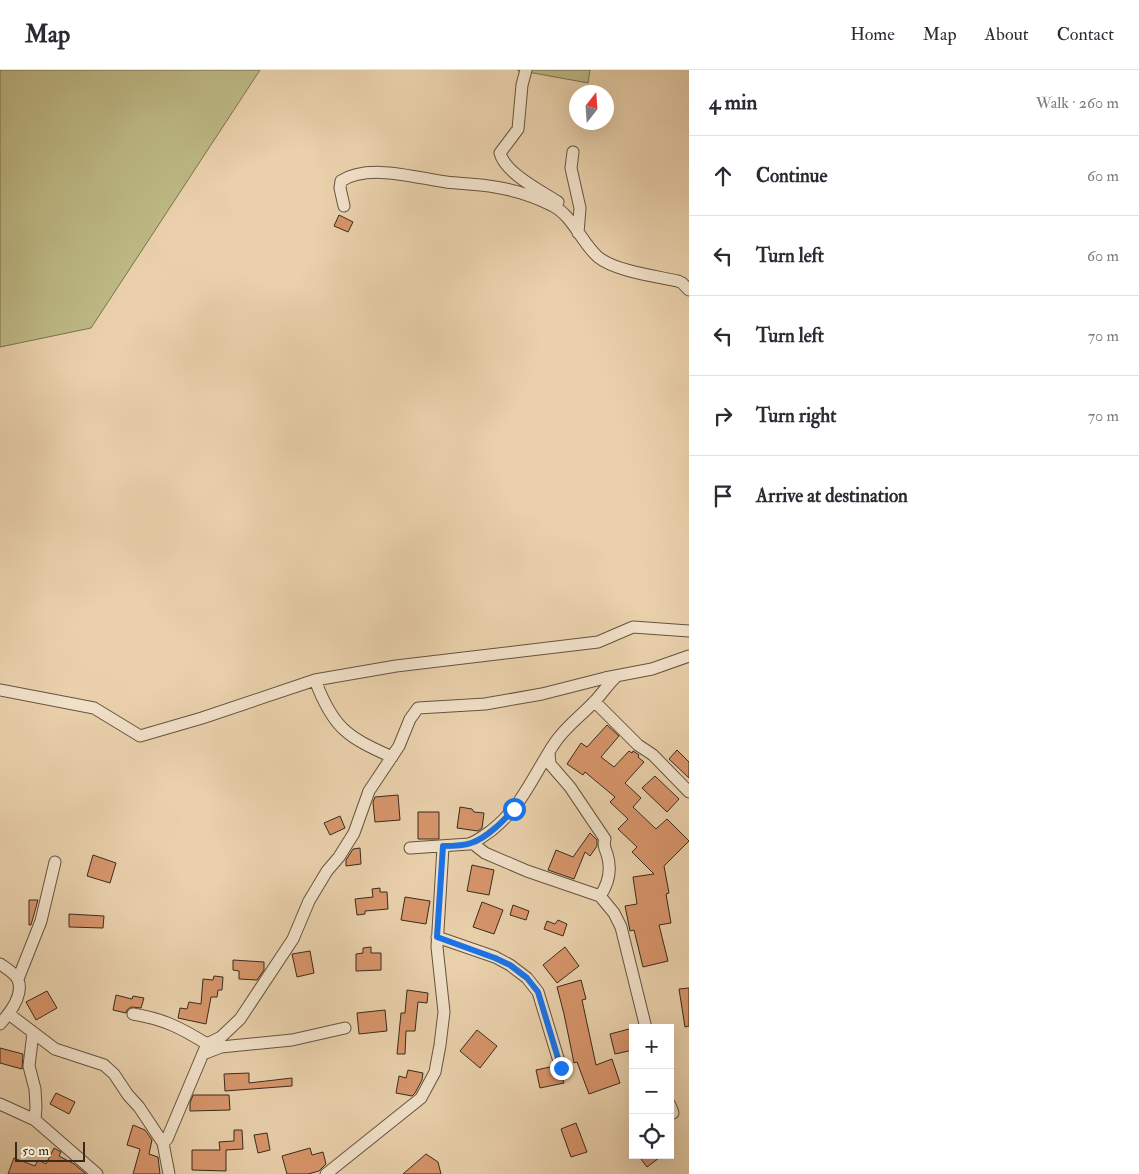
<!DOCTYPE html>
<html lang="en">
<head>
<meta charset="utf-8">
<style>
  body { margin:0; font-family:"IM FELL Double Pica",serif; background:#f7f7f7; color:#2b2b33 }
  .controls { position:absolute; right:15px; bottom:15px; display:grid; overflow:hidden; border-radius:0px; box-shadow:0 5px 20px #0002 }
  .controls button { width:45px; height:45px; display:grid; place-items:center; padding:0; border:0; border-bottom:1px solid #e1e1e2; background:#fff; color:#2b2b33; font:25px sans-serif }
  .compass { position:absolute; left:569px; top:15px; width:45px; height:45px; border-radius:50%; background:#fff; box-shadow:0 5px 20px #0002; rotate:17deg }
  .scale { position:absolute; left:15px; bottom:12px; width:70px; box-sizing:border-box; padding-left:5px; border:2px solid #382b1d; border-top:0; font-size:14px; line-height:18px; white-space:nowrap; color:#382b1d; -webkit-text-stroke:4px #f1e1c9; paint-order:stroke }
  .stop { position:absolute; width:15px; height:15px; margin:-11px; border:4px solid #1a73e8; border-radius:50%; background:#fff }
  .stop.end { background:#1a73e8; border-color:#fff; box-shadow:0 1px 5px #0008 }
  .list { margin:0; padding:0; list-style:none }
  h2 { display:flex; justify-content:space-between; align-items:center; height:65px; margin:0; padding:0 20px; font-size:21px }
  h2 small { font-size:16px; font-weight:400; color:#7c7c81 }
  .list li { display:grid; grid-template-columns:32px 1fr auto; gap:15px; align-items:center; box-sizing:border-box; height:80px; padding:0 20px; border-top:1px solid #e1e1e2 }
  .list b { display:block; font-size:19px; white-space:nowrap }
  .list em { font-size:16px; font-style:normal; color:#7c7c81 }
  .icon { flex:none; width:28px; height:28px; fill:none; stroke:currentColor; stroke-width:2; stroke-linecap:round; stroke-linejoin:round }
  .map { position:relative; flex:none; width:689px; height:1104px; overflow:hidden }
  header { display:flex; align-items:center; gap:30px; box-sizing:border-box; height:70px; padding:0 25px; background:#fff; border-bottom:1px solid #e1e1e2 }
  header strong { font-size:24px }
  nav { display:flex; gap:28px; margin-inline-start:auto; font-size:18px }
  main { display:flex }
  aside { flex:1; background:#fff }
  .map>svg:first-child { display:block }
  .green { fill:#bdb985; stroke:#7a7251 }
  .building { fill:#d8956b; stroke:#382b1d }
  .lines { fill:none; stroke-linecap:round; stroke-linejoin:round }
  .minor-casing { stroke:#645441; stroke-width:13 }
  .minor { stroke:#f1e1c9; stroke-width:11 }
  .route { stroke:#1a73e8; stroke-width:6 }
</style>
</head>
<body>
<header>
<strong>Map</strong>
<nav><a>Home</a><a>Map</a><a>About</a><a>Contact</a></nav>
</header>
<main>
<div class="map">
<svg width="689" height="1104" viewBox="0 0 689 1104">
  <rect width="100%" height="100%" fill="#ead1ac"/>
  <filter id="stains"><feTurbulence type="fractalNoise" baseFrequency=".004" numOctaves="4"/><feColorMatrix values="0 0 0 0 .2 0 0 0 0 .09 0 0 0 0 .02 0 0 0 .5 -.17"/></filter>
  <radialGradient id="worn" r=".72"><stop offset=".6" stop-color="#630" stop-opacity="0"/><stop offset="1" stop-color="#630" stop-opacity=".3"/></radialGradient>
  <!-- green -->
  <path class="green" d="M0 0H260L91 258 0 277Z
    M517 0H590L588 13Z"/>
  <!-- building -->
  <path class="building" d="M339 145 353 152 348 162 334 156Z
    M607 655 619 666 601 687 614 697 629 681 632 683 633 681 639 685 638 687 644 692 625 713 641 728 633 737 656 759 667 749 689 771 664 796 669 823 666 824 671 853 659 855 668 891 643 897 634 860 630 861 625 836 637 834 633 807 654 804 632 782 637 777 618 759 628 749 610 732 615 727 585 702 583 705 567 694 581 673 587 677Z
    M677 680 689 692V708L669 689Z
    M655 706 679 729 667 742 642 718Z
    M398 725 400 750 375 752 373 732 375 727Z
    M460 737 472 739 474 742 484 743 482 758 478 761 457 758Z
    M418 742H439V769H418Z
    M340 746 345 758 330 765 324 753Z
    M590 763 597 770V776L590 786 585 782 574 809 548 800 556 780 573 787Z
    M360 778 361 794 346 796V790L353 779Z
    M93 785 116 793 110 813 87 806Z
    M472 795 494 800 489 825 467 821Z
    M380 818V822H387L388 839 365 841V844L357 845 355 829 373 827 372 819Z
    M405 827 430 831 426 854 401 850Z
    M29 830H38L31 855H29Z
    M482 832 503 840 494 864 473 857Z
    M513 835 529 841 526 850 510 845Z
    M69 844 104 846 103 858 69 857Z
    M558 850 567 854 563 866 544 859 547 851 555 854Z
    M371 877V883H381V900L356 901V884L363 883V878Z
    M565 877 579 896 557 913 543 895Z
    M310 881 314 903 297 907 292 884Z
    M233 890 264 892V900L257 910 239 909V901L233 900Z
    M214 906 223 907 222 920H218L217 927H211L206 954 178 948 180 938 187 939 189 932 201 934 203 909 213 910Z
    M581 910 586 929 582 930 596 995 612 989 620 1013 589 1024 577 992 574 993 564 944 557 917Z
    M689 918V956L685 957 679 919Z
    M407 920 428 923 427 933 418 932 415 961H406L405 984H397L401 943H405Z
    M47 921 57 938 36 950 26 932Z
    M116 925 132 929 133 926 144 928 141 938 131 937 127 940 126 943 113 940Z
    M385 940 387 961 359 964 357 943Z
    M633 958V980L615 984 610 964Z
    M477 960 497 976 480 998 460 981Z
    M0 978 23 984 22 999 0 993Z
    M550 997 551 1000 553 999 558 1007 563 1009 564 1013 540 1018 536 1000Z
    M408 1000 423 1003 422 1010 415 1023 412 1026 396 1023 399 1006 406 1008Z
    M249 1003V1013L292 1008V1016L225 1021 224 1004Z
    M56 1023 75 1032 69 1044 50 1034Z
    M193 1025H229L230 1040 190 1041V1033Z
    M576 1053 587 1082 571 1087 561 1059Z
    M133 1055 145 1060 152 1070 149 1084 158 1087 160 1104H133L140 1079 127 1075Z
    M234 1060H242L243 1079 226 1080V1101L192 1100V1080H220L219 1072 234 1071Z
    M267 1063 270 1080 258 1083 254 1065Z
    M54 1078 61 1082 59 1086 74 1094 86 1104H8L14 1088 35 1096 38 1090 46 1094Z
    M310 1078 312 1085 323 1082 326 1094 319 1101 308 1104H287L282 1086Z
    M426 1084 438 1092 441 1104H403Z
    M638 1085H663L647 1097Z"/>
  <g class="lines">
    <!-- minor casing -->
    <g class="minor-casing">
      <path id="minor" d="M526 0 522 15 518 59 500 83C505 103 541 121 558 132
        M573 82 571 98 580 138 578 163
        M344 136 340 118 341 111C369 93 416 108 446 112 462 114 479 114 495 117 514 120 536 127 553 136 573 146 581 172 598 187 615 201 655 206 678 211L682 213 689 220
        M315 610C333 658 347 667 392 687
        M0 620 94 638 140 666 202 648 315 610 396 596 598 572 633 557 689 561
        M595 632 638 675 653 685 689 722
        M477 771 476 776 485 783 527 801 600 826C609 813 612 800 607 784 605 779 603 775 605 769L570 717 550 694 549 682
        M410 778 469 774C478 771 485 765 492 760 523 735 533 706 554 674 565 657 581 646 594 632 602 624 608 614 617 606
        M600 826 614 843 621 857 646 958
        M437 867 495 887 510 895 527 908 538 922 561 998 564 1002
        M0 894C6 898 15 903 18 910 24 925 9 944 0 954
        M18 909 41 851 55 792
        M9 944 55 979 104 995 114 1004 128 1025 139 1037 163 1073
        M133 944C164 949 181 958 207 974
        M33 963 29 996 35 1019 36 1037 35 1050
        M203 984 221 977 292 970 345 958
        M0 1034 35 1050 97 1104
        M670 1035 673 1043
        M169 1104 163 1073 167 1069 207 974 221 967 240 949 293 869 309 831 327 801 339 787 354 763 369 721 399 676 410 649 418 638 485 634 542 624 605 608 652 599 689 586
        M326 1104 421 1028 435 1002 440 975 444 942 437 877 443 777"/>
    </g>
    <!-- minor -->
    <use href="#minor" class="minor"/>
  </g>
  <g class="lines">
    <!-- route -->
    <path class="route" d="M514 739C503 751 487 768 471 773 463 776 452 776 443 776L437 867 495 888 510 895 527 908 538 922 561 998"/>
  </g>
  <rect width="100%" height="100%" filter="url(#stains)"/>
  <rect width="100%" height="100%" fill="url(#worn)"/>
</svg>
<div class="controls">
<button>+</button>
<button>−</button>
<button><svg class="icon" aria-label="locate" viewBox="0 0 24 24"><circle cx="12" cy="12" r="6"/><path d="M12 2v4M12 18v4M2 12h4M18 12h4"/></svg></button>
</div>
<svg class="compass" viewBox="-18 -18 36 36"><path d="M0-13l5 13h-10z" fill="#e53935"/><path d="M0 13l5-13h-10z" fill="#7c7c81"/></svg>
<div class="scale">50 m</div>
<div class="stop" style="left:514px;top:739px"></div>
<div class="stop end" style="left:561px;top:998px"></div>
</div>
<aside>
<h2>4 min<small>Walk · 260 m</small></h2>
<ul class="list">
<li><svg class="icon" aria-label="ahead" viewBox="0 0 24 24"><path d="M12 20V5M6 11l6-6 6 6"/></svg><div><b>Continue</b></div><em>60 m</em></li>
<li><svg class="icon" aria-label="left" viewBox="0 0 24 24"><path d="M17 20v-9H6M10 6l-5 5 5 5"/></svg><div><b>Turn left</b></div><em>60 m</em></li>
<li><svg class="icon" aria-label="left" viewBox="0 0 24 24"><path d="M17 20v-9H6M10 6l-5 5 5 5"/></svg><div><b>Turn left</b></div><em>70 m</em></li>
<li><svg class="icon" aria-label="right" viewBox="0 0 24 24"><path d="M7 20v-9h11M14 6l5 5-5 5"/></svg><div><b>Turn right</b></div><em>70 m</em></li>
<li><svg class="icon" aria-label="arrive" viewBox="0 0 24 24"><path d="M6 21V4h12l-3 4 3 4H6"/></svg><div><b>Arrive at destination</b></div></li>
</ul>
</aside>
</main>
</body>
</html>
